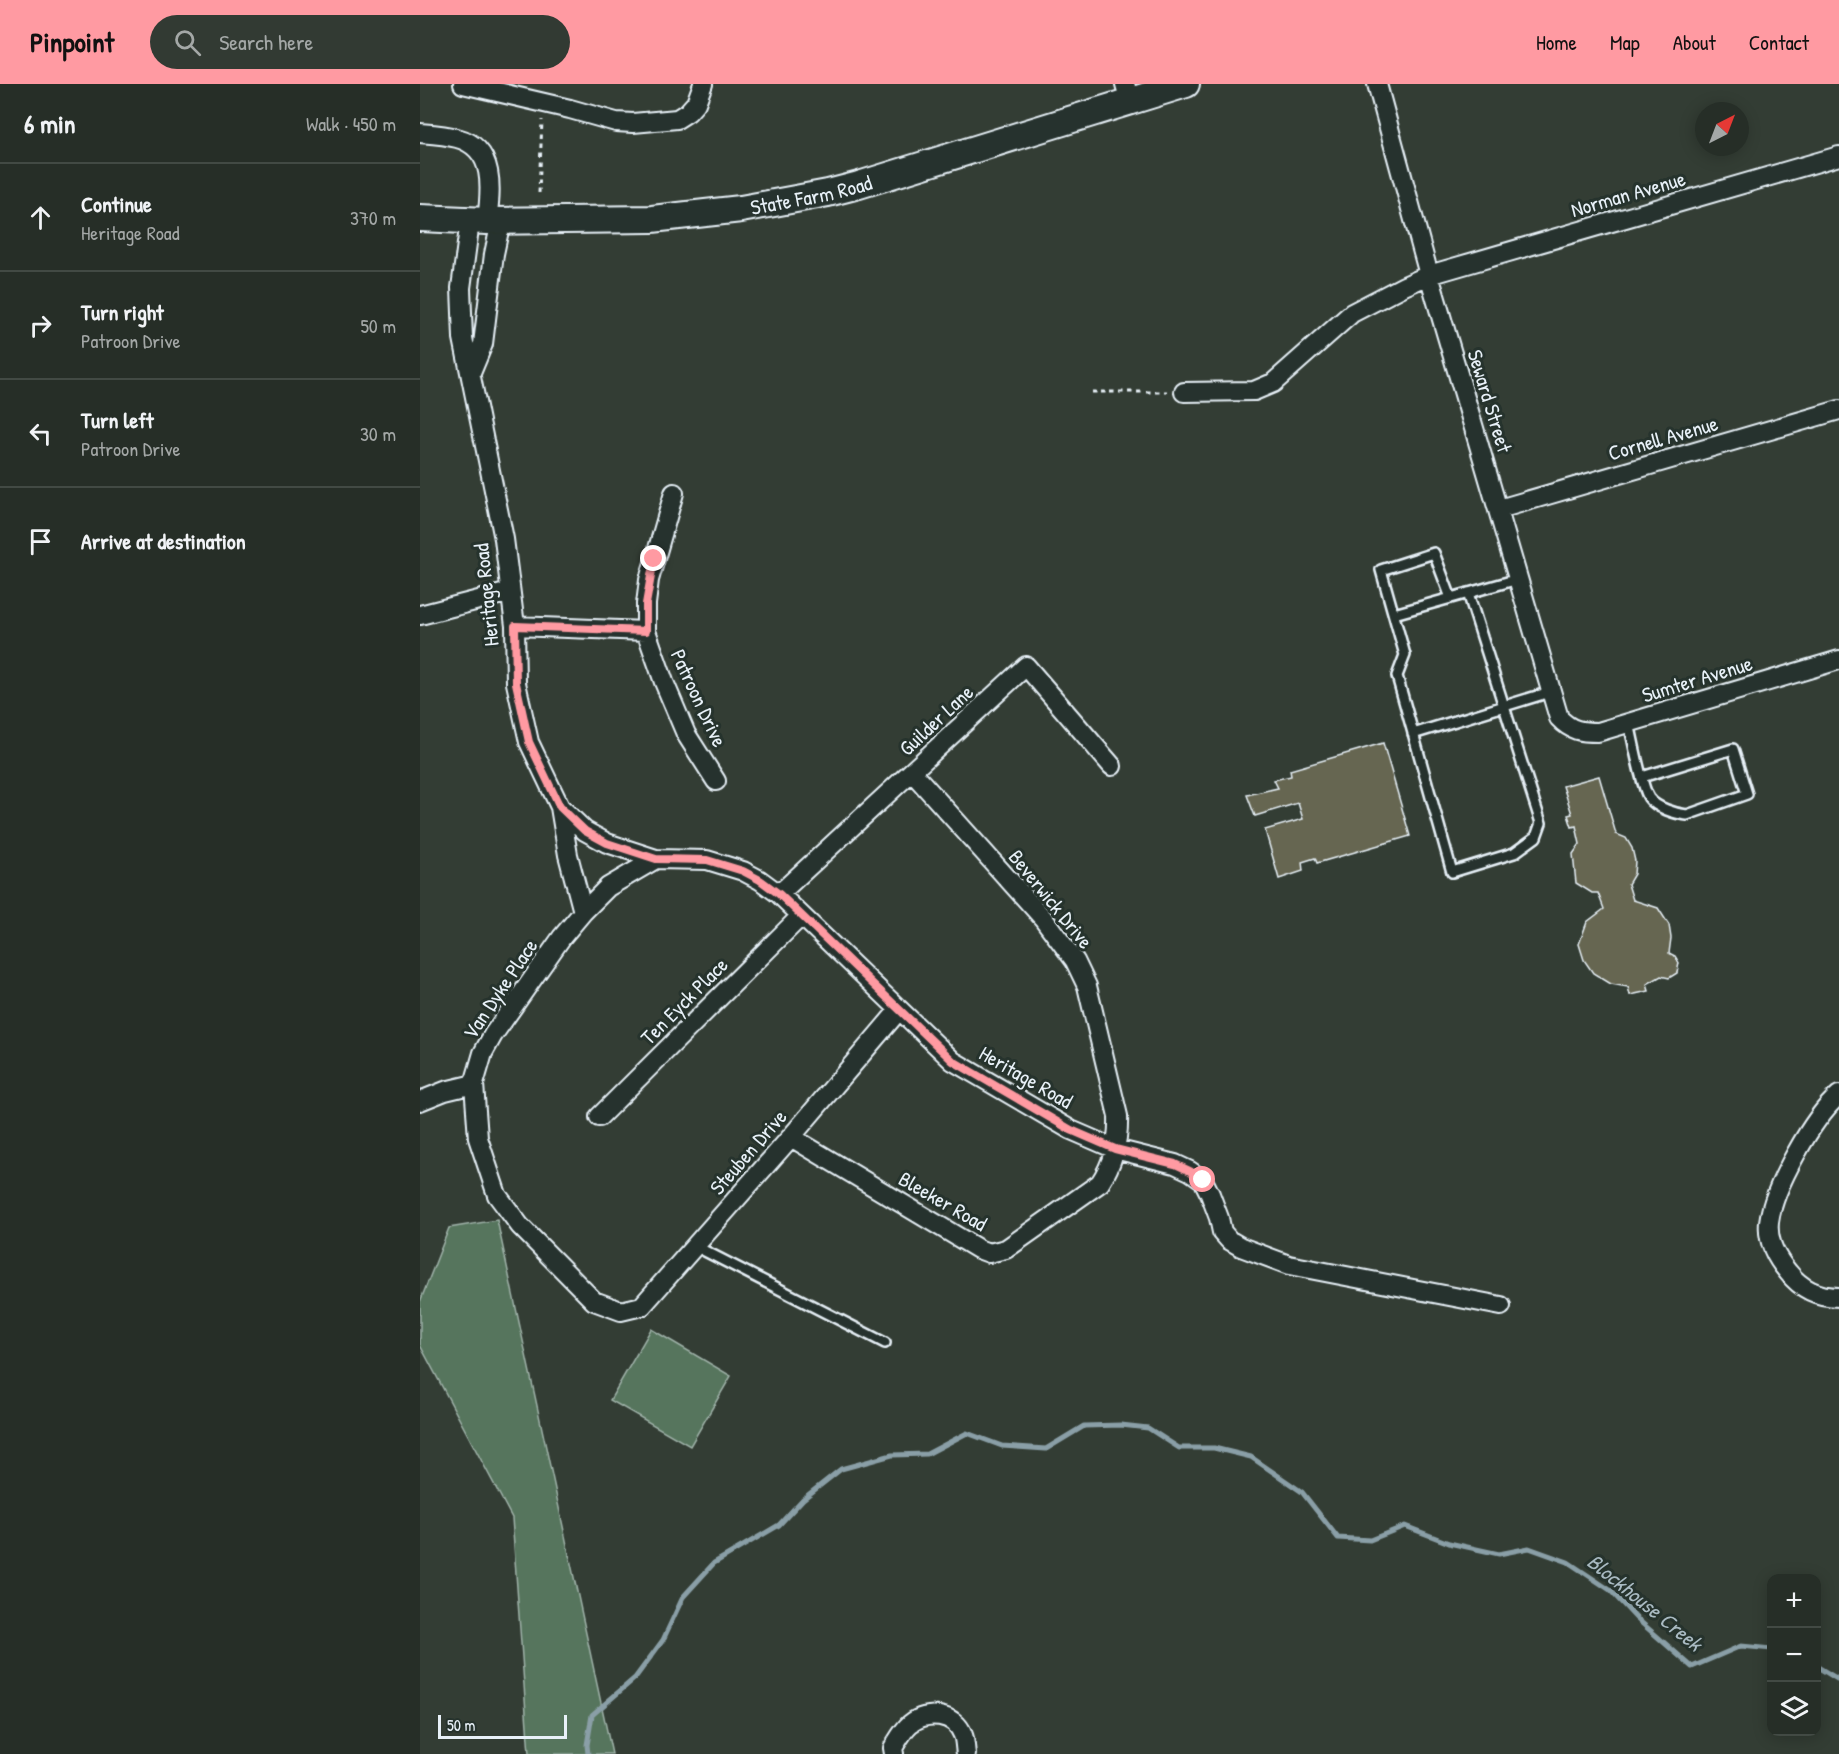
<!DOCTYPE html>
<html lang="en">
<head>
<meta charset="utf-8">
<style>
  body { margin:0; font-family:"Patrick Hand",sans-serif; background:#323a33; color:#f1f3f6 }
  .controls { position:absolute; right:18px; bottom:18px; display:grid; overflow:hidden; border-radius:12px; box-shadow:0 3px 15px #0003 }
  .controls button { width:54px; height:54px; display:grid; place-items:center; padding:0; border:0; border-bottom:2px solid #424a44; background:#262e27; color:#f1f3f6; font:30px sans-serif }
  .compass { position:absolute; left:1275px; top:18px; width:54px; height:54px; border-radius:50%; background:#262e27; box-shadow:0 3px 15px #0003; rotate:42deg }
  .scale { position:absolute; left:18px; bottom:15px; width:129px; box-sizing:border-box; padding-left:6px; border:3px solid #e8f1f8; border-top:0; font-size:16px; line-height:21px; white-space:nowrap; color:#e8f1f8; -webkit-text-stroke:4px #26332d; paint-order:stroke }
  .stop { position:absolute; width:18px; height:18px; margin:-14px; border:4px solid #ff9aa2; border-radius:50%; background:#fff }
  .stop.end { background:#ff9aa2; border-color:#fff; box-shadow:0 2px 6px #0008 }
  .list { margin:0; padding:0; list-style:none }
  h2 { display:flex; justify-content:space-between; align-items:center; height:78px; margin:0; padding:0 24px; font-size:26px }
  h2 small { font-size:20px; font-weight:400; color:#a4a8a7 }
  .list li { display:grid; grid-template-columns:39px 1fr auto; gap:18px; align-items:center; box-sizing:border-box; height:108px; padding:0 24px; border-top:2px solid #424a44 }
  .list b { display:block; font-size:22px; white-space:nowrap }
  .list p { margin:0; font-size:20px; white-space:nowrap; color:#a4a8a7 }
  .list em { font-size:20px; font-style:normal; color:#a4a8a7 }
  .icon { flex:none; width:33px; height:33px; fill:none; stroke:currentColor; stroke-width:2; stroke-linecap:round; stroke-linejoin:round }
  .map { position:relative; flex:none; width:1419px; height:1670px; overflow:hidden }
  header { display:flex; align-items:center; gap:36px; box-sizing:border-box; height:84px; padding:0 30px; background:#ff9aa2; color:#111 }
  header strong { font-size:28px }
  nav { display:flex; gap:33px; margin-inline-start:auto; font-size:21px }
  .search { width:420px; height:54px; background:#323a33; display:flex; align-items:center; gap:15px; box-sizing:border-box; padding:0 21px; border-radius:33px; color:#a4a8a7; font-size:22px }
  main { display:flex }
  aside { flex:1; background:#262e27 }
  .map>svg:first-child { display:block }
  .green { fill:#57755d; stroke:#a0b3aa; stroke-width:1.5 }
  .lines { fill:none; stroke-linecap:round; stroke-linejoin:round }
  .stream { stroke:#8a9fa7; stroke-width:5 }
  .building { fill:#666651; stroke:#e8f1f8; stroke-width:1.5 }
  .lane-casing { stroke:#e8f1f8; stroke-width:14 }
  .street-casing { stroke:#e8f1f8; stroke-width:22 }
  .secondary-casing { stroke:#e8f1f8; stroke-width:30 }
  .path { stroke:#e8f1f8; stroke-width:3; stroke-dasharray:4.5 4.5; stroke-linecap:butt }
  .lane { stroke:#26332d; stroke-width:9 }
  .street { stroke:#26332d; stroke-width:18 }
  .secondary { stroke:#26332d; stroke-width:26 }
  .route { stroke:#ff9aa2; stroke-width:8 }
  .labels { text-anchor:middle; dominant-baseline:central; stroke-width:6; stroke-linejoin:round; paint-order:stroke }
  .street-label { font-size:21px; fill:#e8f1f8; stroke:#26332d }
  .water-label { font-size:22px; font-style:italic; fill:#a9bac2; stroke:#26332d }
</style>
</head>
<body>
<header>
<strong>Pinpoint</strong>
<div class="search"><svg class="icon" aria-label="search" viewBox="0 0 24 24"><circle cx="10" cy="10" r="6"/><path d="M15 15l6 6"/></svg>Search here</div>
<nav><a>Home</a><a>Map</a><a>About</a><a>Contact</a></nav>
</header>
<main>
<aside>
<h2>6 min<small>Walk · 450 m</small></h2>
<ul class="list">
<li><svg class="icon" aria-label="ahead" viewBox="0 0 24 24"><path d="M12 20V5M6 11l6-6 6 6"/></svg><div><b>Continue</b><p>Heritage Road</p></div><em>370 m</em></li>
<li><svg class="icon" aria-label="right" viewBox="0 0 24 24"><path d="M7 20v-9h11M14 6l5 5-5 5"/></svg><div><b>Turn right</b><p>Patroon Drive</p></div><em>50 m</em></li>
<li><svg class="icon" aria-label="left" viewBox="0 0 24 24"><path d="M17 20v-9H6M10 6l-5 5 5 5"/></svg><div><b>Turn left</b><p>Patroon Drive</p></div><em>30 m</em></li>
<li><svg class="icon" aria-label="arrive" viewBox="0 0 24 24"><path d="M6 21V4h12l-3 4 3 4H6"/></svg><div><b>Arrive at destination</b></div></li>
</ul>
</aside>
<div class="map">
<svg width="1419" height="1670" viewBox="0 0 1419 1670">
  <rect width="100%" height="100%" fill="#333d34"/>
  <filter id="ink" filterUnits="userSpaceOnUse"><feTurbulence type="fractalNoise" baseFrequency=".0167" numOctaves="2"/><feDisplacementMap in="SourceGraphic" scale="12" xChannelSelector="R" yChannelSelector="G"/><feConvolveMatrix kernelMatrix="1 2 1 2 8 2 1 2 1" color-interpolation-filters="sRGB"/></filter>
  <g filter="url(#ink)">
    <!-- green -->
    <path class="green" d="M77 1136 192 1670H109L92 1434 0 1261V1218L29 1144Z
      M231 1245 311 1292 270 1362 190 1316Z"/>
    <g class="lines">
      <!-- stream -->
      <path class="stream" d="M1396 1582 1419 1596
        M168 1670 167 1661 172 1631 215 1594 243 1556 263 1513 294 1479 359 1441 383 1415 421 1385 472 1371 507 1370 547 1349 582 1362 626 1365 664 1342 701 1341 728 1344 759 1364H794L831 1373 882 1408 918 1454 950 1456 985 1442 1029 1459 1079 1470 1109 1464 1148 1478 1190 1506 1216 1534 1272 1583 1321 1562 1352 1565"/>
    </g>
    <!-- building -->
    <path class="building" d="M963 659 990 752 897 779 895 774 882 778 883 787 859 795 845 746 883 735 878 719 835 732 827 711 858 704 854 696 871 692 870 686Z
      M1179 692 1196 750 1206 754 1212 764 1215 777 1214 790 1208 800 1213 816 1238 824 1249 841 1251 854 1249 869 1255 872 1259 879 1257 889 1249 894 1241 892 1227 900 1229 907 1210 911 1208 903 1191 900 1173 889 1164 876 1159 860 1167 838 1184 825 1178 809H1172L1156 799 1153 770 1160 760 1156 742 1152 743 1148 731 1152 730 1143 702Z"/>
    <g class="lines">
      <!-- lane casing -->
      <g class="lane-casing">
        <path id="lane" d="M1048 509 1121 739 1116 753 1094 769 1032 788 977 592 985 571 961 486 1014 469 1031 514 1098 495
          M974 530 1031 514
          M1209 639C1213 655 1221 702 1229 714 1236 724 1256 730 1267 731L1327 710 1313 665 1222 693
          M993 650 1130 608
          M275 1162 465 1259"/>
      </g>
      <!-- street casing -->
      <g class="street-casing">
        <path id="street" d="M43 0 150 25 196 38 213 39 257 35 268 28 276 19 283 0
          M705 0 710 18
          M957 0 1009 191 1139 634C1151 647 1161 648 1178 648L1419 576
          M0 49C12 50 26 51 37 54 76 64 71 106 67 137
          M50 137 41 204 43 254 84 455 95 542 96 599 109 658 140 723 148 771 163 828
          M51 289 63 260 74 170 81 137
          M764 308 834 307 853 299 932 229 984 202 1009 191 1419 72
          M254 409 229 496 226 520V547L244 598 266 650 296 697
          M1079 425 1419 326
          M0 531 90 508
          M95 542 226 547
          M140 723 165 747 187 759 236 775 287 776 323 787 340 796 359 810 533 977 651 1046 695 1065 755 1080 770 1087 783 1096 790 1110 799 1134 802 1148 809 1156 821 1163 869 1181 1081 1222
          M236 775 188 803 163 828 142 853 73 951 63 969 54 1000 58 1054 77 1111 83 1119 100 1142 174 1217 201 1227 222 1222 371 1053 479 926
          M359 810 606 582 692 682
          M1419 1011C1393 1033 1353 1104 1349 1138 1347 1157 1356 1174 1368 1188 1381 1205 1398 1213 1419 1213
          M0 1017 25 1007 54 1000
          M179 1033 381 832
          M371 1053 558 1165 569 1169 586 1165 680 1099C693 1079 699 1057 698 1032L667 902 655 877 623 834 493 689
          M474 1670 473 1664C478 1656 483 1646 490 1640 507 1626 535 1629 543 1651 545 1656 545 1664 546 1670"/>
      </g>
      <!-- secondary casing -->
      <g class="secondary-casing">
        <g id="secondary">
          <path id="s1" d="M0 134 67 137 232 135 321 125 408 109 439 101 766 0"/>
        </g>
      </g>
      <!-- path -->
      <path class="path" d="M119 109 122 36
        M672 308H747"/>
      <!-- lane -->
      <use href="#lane" class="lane"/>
      <!-- street -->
      <use href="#street" class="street"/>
      <!-- secondary -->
      <use href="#secondary" class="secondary"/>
    </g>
  </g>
  <g class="lines" filter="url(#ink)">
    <!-- route -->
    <path class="route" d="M234 475 226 520V547L95 542 96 599 109 658 140 723 165 747 187 759 236 775 287 776 323 787 340 796 359 810 533 977 651 1046 695 1065 755 1080 770 1087 783 1096"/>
  </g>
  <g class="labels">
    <!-- street labels -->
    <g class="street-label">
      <text stroke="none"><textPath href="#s1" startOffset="393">State Farm Road</textPath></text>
      <text transform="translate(1208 110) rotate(-16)">Norman Avenue</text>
      <text transform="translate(1070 317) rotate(73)">Seward Street</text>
      <text transform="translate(1243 354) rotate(-16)">Cornell Avenue</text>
      <text transform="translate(66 511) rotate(-96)">Heritage Road</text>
      <text transform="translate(1277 595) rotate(-17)">Sumter Avenue</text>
      <text transform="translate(279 614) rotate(65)">Patroon Drive</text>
      <text transform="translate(516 636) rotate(-43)">Guilder Lane</text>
      <text transform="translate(631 815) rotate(51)">Beverwick Drive</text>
      <text transform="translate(80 905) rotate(-56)">Van Dyke Place</text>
      <text transform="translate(264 917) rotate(-45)">Ten Eyck Place</text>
      <text transform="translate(606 993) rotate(30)">Heritage Road</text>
      <text transform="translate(328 1068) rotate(-49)">Steuben Drive</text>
      <text transform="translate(523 1117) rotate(30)">Bleeker Road</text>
    </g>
    <!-- water labels -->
    <g class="water-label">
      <text transform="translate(1225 1518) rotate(39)">Blockhouse Creek</text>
    </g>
  </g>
</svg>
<div class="controls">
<button>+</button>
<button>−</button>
<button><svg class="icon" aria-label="layers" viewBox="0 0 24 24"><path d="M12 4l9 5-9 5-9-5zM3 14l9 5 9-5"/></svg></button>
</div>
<svg class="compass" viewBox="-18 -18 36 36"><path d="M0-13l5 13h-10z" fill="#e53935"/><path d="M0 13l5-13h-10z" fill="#a4a8a7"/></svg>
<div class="scale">50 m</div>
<div class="stop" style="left:783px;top:1096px"></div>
<div class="stop end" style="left:234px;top:475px"></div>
</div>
</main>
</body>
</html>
